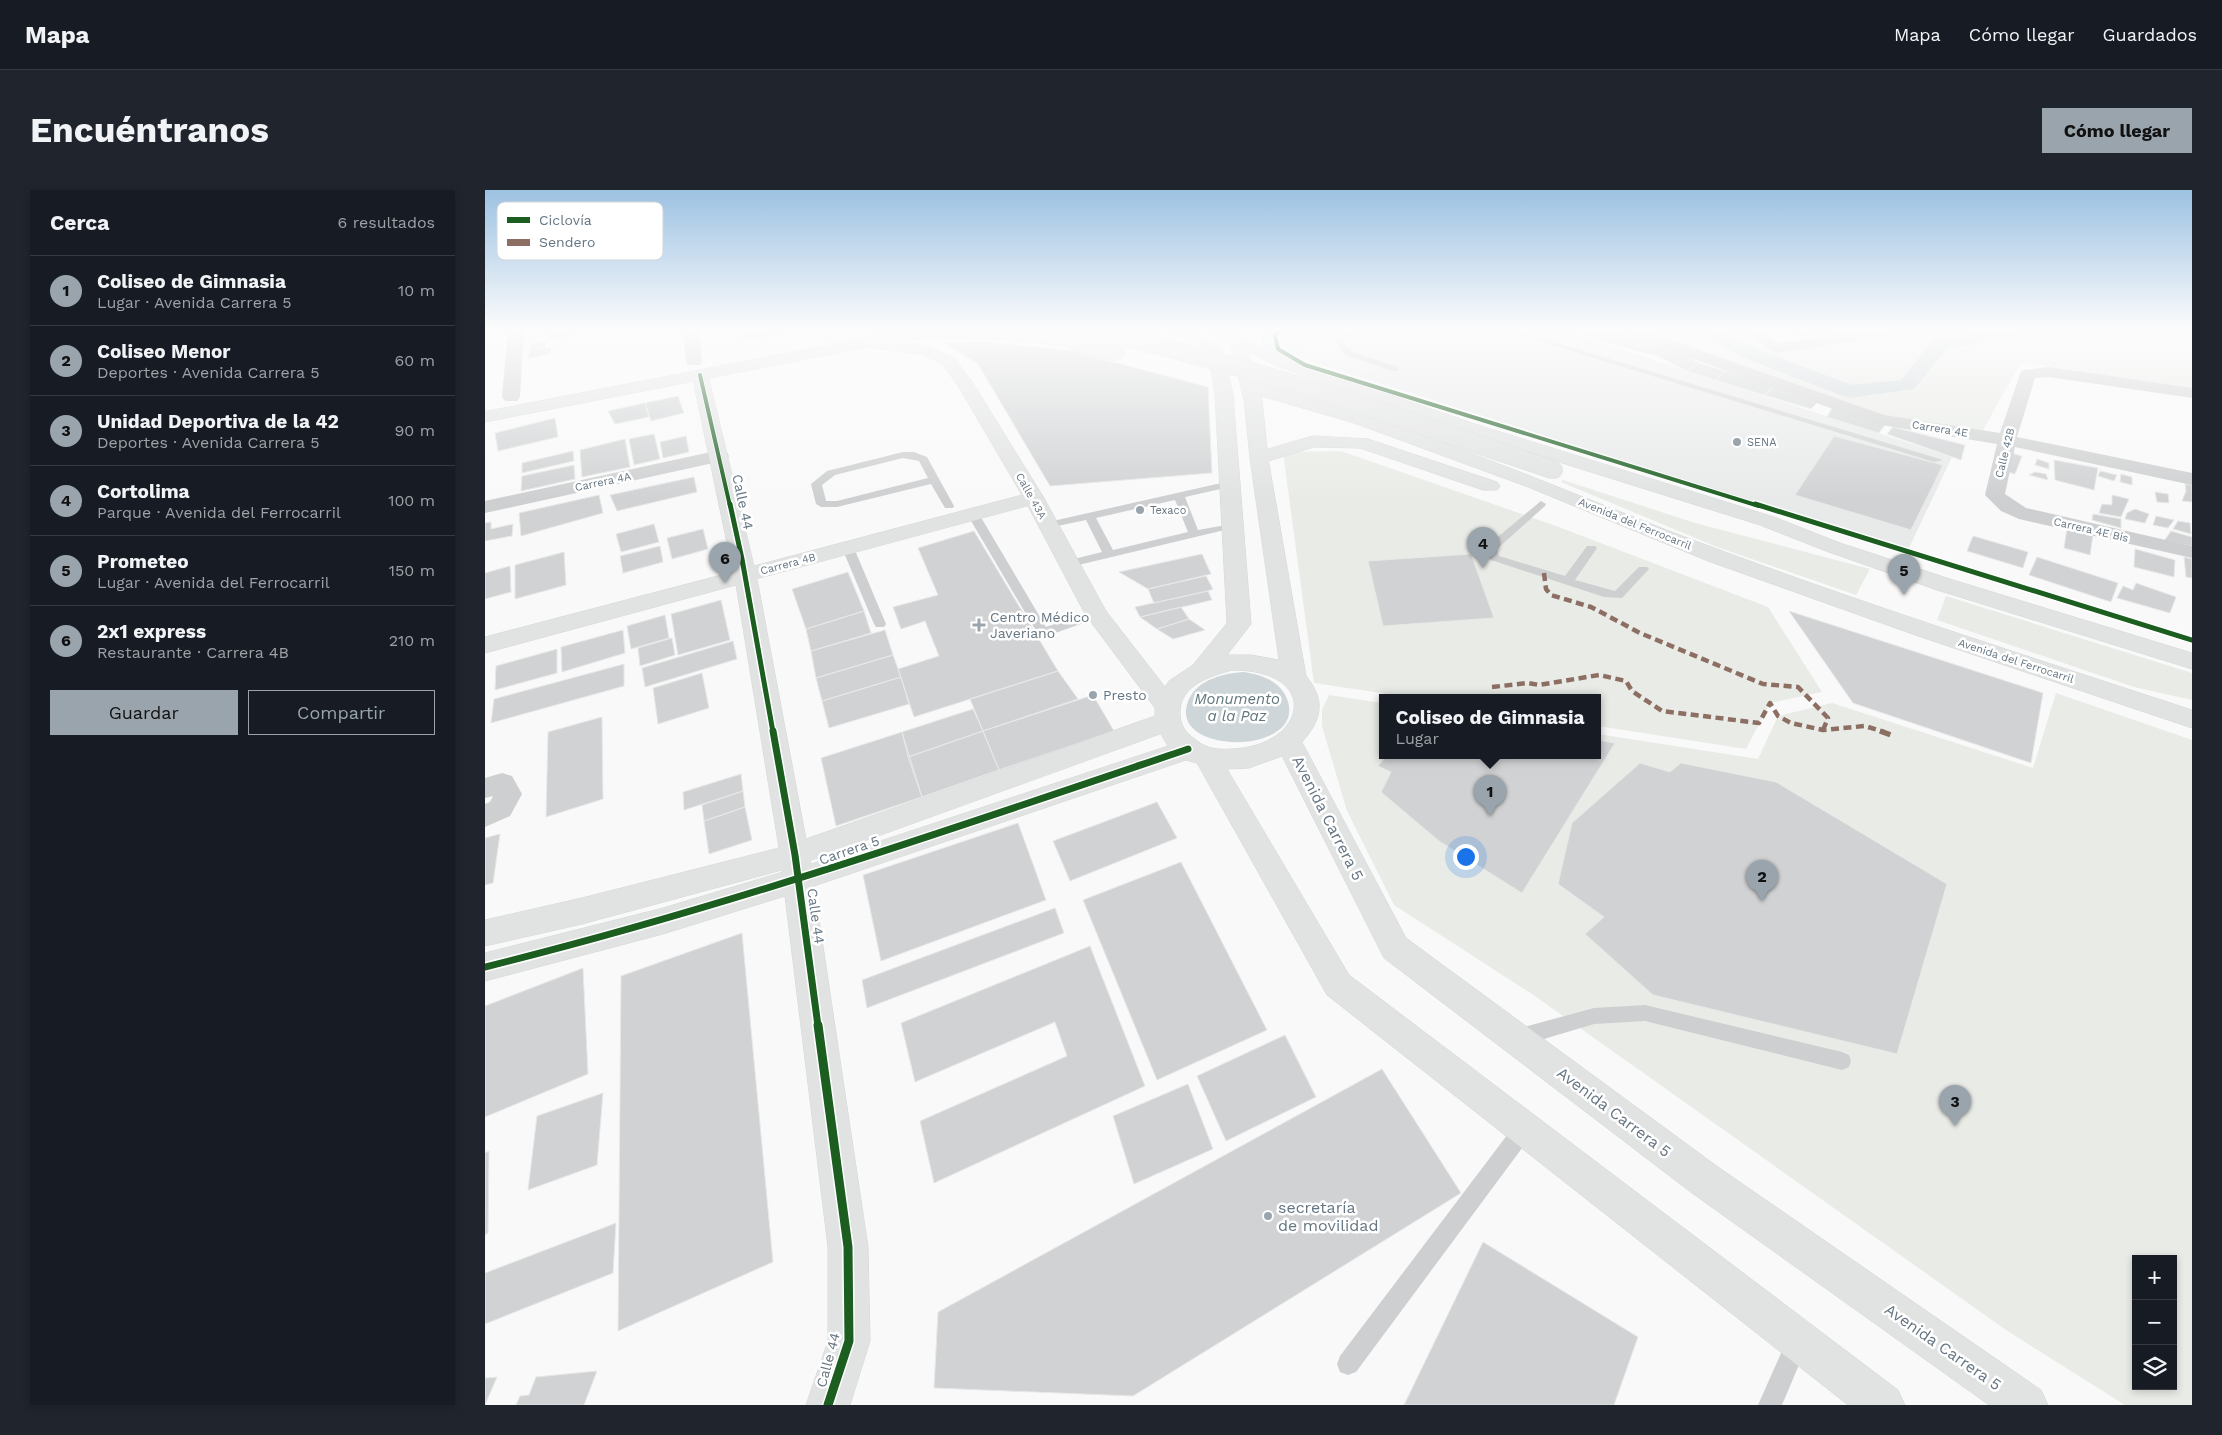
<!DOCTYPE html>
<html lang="es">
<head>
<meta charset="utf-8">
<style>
  body { margin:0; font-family:"Work Sans",sans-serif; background:#20242c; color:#f1f3f6 }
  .controls { position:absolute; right:15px; bottom:15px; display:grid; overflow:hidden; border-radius:0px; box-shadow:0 2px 8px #0003 }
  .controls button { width:45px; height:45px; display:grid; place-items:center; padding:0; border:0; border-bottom:1px solid #363941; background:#171b24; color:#f1f3f6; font:25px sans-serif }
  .you { position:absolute; left:980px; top:666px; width:18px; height:18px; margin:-12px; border:4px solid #fff; border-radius:50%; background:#1a73e8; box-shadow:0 0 0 8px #1a73e833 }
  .badge { display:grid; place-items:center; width:32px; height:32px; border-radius:50%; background:#99a4ac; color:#111; font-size:16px; font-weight:700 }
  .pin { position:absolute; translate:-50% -41px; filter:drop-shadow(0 1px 2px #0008) }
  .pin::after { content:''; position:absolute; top:26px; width:18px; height:15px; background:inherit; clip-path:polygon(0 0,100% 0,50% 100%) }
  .popup { position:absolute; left:894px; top:504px; width:222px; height:65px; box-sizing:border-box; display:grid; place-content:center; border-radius:0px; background:#171b24; filter:drop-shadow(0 1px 4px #0005); font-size:16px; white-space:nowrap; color:#9ea1a6 }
  .popup b { font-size:19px; color:#f1f3f6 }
  .popup::after { content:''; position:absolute; left:50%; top:100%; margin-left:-10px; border:10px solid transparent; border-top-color:#171b24 }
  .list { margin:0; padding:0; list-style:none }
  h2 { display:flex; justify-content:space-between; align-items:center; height:65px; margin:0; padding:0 20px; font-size:21px }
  h2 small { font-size:16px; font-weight:400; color:#9ea1a6 }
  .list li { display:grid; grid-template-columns:32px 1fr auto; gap:15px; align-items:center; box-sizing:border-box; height:70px; padding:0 20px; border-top:1px solid #363941 }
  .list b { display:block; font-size:19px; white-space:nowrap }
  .list p { margin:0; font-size:16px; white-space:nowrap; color:#9ea1a6 }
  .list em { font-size:16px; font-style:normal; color:#9ea1a6 }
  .actions { display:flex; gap:10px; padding:15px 20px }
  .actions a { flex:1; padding:11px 0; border:1px solid #99a4ac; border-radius:0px; text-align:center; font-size:18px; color:#99a4ac }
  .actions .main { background:#99a4ac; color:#111 }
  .icon { flex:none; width:28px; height:28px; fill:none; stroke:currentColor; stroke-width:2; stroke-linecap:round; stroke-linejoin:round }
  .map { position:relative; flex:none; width:1707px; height:1215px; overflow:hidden; border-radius:0px }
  header { display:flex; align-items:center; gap:30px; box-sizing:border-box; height:70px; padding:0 25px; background:#171b24; border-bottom:1px solid #363941 }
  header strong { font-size:24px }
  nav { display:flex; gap:28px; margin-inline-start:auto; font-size:18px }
  .intro { display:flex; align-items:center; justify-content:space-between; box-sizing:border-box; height:120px; padding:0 30px }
  h1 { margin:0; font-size:35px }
  .button { padding:12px 22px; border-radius:0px; background:#99a4ac; color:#111; font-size:18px; font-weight:700 }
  main { display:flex; gap:30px; padding:0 30px }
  aside { flex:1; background:#171b24; border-radius:0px; box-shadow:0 2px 8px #0003 }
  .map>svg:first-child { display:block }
  .built { fill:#e8e9e9 }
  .green { fill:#e8ebe6; fill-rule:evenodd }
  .water { fill:#ced6d9 }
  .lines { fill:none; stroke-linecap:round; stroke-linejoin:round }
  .canal { fill:#ced6d9; fill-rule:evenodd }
  .building { fill:#d0d2d3; stroke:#e8e8e8 }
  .secondary-casing { stroke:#d5d6d7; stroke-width:1 }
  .primary-casing { stroke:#d5d6d7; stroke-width:1 }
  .lane { fill:#cecfd0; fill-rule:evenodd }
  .street { fill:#cecfd0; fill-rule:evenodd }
  .secondary { fill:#e1e2e2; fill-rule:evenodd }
  .primary { fill:#e1e2e2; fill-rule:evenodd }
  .primary-bridge-casing { stroke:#d5d6d7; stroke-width:19; stroke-linecap:butt }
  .primary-bridge { stroke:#e1e2e2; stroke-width:18 }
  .quiet-far1 { stroke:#8d6e63; stroke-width:4.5; stroke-dasharray:8 4.5; stroke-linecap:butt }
  .quiet { stroke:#8d6e63; stroke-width:5.5; stroke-dasharray:11 5.5; stroke-linecap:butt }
  .cycleway-far3-casing { stroke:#fff; stroke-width:5.5 }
  .cycleway-far2-casing { stroke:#fff; stroke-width:8 }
  .cycleway-far1-casing { stroke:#fff; stroke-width:10 }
  .cycleway-casing { stroke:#fff; stroke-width:12 }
  .cycleway-far3 { stroke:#1b5e20; stroke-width:4 }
  .cycleway-far2 { stroke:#1b5e20; stroke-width:5 }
  .cycleway-far1 { stroke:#1b5e20; stroke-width:7 }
  .cycleway { stroke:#1b5e20; stroke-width:9 }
  .poi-dot { fill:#99a4ac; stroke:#fff; stroke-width:2 }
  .labels { text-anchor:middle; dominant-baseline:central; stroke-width:5; stroke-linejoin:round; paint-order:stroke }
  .far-street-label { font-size:11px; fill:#657683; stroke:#fff }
  .far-poi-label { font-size:11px; fill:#657683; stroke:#fff; text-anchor:start }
  .street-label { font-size:14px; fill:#657683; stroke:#fff }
  .poi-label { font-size:14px; fill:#657683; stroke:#fff; text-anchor:start }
  .water-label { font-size:15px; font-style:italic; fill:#60757c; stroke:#fff }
  .near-street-label { font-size:16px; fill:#657683; stroke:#fff }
  .near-poi-label { font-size:16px; fill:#657683; stroke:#fff; text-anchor:start }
  .key { fill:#fff; stroke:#d1d6da; stroke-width:1 }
  .key-label { font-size:14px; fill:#657683 }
</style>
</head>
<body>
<header>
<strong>Mapa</strong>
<nav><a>Mapa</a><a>Cómo llegar</a><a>Guardados</a></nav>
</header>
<div class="intro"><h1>Encuéntranos</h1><a class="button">Cómo llegar</a></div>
<main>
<aside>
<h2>Cerca<small>6 resultados</small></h2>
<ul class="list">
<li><span class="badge">1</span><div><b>Coliseo de Gimnasia</b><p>Lugar · Avenida Carrera 5</p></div><em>10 m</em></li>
<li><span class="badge">2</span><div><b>Coliseo Menor</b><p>Deportes · Avenida Carrera 5</p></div><em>60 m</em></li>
<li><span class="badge">3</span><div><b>Unidad Deportiva de la 42</b><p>Deportes · Avenida Carrera 5</p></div><em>90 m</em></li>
<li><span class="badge">4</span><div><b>Cortolima</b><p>Parque · Avenida del Ferrocarril</p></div><em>100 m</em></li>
<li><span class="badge">5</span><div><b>Prometeo</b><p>Lugar · Avenida del Ferrocarril</p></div><em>150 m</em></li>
<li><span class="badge">6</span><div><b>2x1 express</b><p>Restaurante · Carrera 4B</p></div><em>210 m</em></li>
</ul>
<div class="actions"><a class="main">Guardar</a><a>Compartir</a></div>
</aside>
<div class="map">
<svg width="1707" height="1215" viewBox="0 0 1707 1215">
  <rect width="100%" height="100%" fill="#f9f9f9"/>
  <!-- built -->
  <path class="built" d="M794 140H1077L1467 267 1423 360 830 173 803 161 794 154 791 146Z"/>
  <!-- green -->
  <path class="green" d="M1149 140H1263L1296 162 1431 140H1707V200L1536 172 1497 242 1393 227 1155 144Z
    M838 149 904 170 882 184 815 163Z
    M856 261 1071 336 1283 417 1337 502 1285 513 1261 559 1113 536 1112 507H923L829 493 798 262Z
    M1078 290 1210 333 1385 379 1371 405 1232 357 1076 292Z
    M1461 406 1707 483V510L1649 497 1452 430Z
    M1571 503 1707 550V1215H1640L1521 1140 1047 804 909 715 862 621 837 536V520L844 505 897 513 898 565H1112L1113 544 1273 569 1293 526 1347 513 1548 578ZM1651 1069H1688V1196H1651Z"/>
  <!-- water -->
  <path class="water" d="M759 482C777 485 795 491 802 509 824 566 678 567 704 509 713 489 740 483 759 482Z"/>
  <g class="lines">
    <!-- canal -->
    <path class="canal" d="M1215 140H1237L1271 159 1367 195 1416 190 1449 150 1503 140H1542L1540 144 1533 146 1462 159 1429 199 1365 208 1358 206 1257 167 1217 144Z"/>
  </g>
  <!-- building -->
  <path class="building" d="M62 140H93L94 143 64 149Z
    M257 140H299V142L260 150Z
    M1106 140H1131L1117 151 1098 145Z
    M1306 140H1369L1371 141 1316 147Z
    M1129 142 1159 150 1148 160 1117 151Z
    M1159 150 1185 157 1173 166 1148 160Z
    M61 152V156L46 159V154Z
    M502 152 583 160 723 197 727 283 565 296 493 174 459 153Z
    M66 157 65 164 42 169 46 159Z
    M1185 157 1214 173 1202 181 1173 166Z
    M1214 173 1241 181 1230 190 1202 181Z
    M1241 181 1290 196 1279 205 1230 190Z
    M1290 196 1336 209 1326 219 1279 205Z
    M193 206 199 223 166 231 160 213Z
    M160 213 164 227 130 234 123 221Z
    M1347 218 1400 235 1394 243 1342 227Z
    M70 228 73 247 13 261 10 243Z
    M1408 237 1480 255 1476 270 1402 244Z
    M169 244 175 269 149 275 144 249Z
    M201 246 204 262 178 268 175 252Z
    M1349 246 1458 275 1426 340 1310 305Z
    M140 249 145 277 97 287 95 260Z
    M88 261 89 271 37 283V273Z
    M1522 262 1537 266 1530 284 1519 281Z
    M1552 269 1564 273V279L1550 275Z
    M1569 270 1613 278 1609 300 1570 290Z
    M89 275 90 289 36 301 37 286Z
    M1615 281 1632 285 1629 291 1613 286Z
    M1550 282 1561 284 1563 290 1544 285Z
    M1636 284 1647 287V295L1635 292Z
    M209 287 212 302 132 321 125 305Z
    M1700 294 1707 295V312L1697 311 1701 301Z
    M1670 302 1683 304 1684 313 1672 312Z
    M114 305 118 323 36 346 34 323Z
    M1627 305 1644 309 1636 327 1614 323 1617 314 1627 315Z
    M1650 319 1664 324 1660 333 1640 329 1642 323Z
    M1608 324 1636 329V338L1607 330Z
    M1671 326 1689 330 1683 338 1668 335Z
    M1693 331 1705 333 1706 344 1688 339Z
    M6 332V339L28 334 27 346 0 351V333Z
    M169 334 174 352 136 362 131 344Z
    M1582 338 1608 345 1605 365 1579 358Z
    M218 339 223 359 187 369 182 348Z
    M489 341 573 481 429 527 413 479 454 466 440 431 416 439 408 417 453 405 433 358Z
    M1686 341 1707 347V356L1679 351Z
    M1488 346 1543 362 1538 378 1482 361Z
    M175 356 178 372 138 383 135 366Z
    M1650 359 1690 370 1689 387 1649 377Z
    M79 362 81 395 30 409V375Z
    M717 364 726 384 663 399 634 382Z
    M986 364 1009 428 898 436 883 371Z
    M1552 367 1633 393 1626 412 1544 385Z
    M1699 367 1707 369V388L1701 387Z
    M25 376 26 402 0 409V383Z
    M363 382 379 421 321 439 307 399Z
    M721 386 728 399 723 401 669 413 663 399Z
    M1651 393 1691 407 1685 423 1632 408 1638 396 1648 400Z
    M723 401 727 410 655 427 650 417Z
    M236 410 245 450 193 465 186 424Z
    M696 417 704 429 672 439 655 427Z
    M379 421 386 443 326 461 321 439Z
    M1304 421 1558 503 1546 573 1368 513Z
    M180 425 184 448 146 459 142 436Z
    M704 429 720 440 688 449 672 439Z
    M138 440 140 463 77 482 76 457Z
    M400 440 408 465 331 488 326 461Z
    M187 448 190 465 155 476 153 458Z
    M248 451 252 469 160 497 157 478Z
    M72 459V483L10 500 11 476Z
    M408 465 416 487 337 511 331 488Z
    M139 474V496L6 533 9 509Z
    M573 481 593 509 498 541 485 509Z
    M217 483 224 518 173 534 168 498Z
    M416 487 424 514 344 538 337 511Z
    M608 505 629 541 514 580 498 541Z
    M488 519 498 541 423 567 417 542Z
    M117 527 118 609 61 627 63 542Z
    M498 541 514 580 437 607 423 567Z
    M417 542 437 607 351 636 336 568Z
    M1112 550 1130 553 1037 703 954 651 896 602 906 582 893 576 902 565H1112Z
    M1155 573 1185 582 1196 573 1291 592 1462 694 1412 864 1168 805 1100 744 1119 727 1073 694 1087 633Z
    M256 584 258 601 199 620 198 602Z
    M258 601 260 617 219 631 217 615Z
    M672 612 692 648 585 691 568 651Z
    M260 617 267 650 224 664 219 631Z
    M533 633 561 710 396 771 378 685Z
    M15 644 8 693 0 695V648Z
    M696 672 782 840 672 890 598 710Z
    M570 718 579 743 382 818 377 790Z
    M257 743 288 1072 133 1141 136 786Z
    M605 756 660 896 449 993 435 931 582 866 570 832 430 892 416 833Z
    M98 778 103 884 0 927V816Z
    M800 845 831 907 741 951 712 886Z
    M897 879 976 1003 648 1206 449 1198 453 1122Z
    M703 894 728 959 649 994 628 926Z
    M118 903 112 975 43 1000 52 926Z
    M4 961 3 1043 0 1045V963Z
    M131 1033 128 1083 0 1134V1083Z
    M998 1052 1153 1147 1129 1215H919Z
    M112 1181 99 1215H31L35 1206 44 1205 51 1187Z
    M12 1187 0 1215V1188Z"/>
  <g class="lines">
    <!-- secondary casing -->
    <g class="secondary-casing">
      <path id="secondary" d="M684 140C706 138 719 145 737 158L748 204 766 434 742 465H766L794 470 765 268 759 210 743 148 751 143 759 148 777 210 783 268 821 486C841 510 837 530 817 552L921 748 1233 977 1556 1200 1563 1215H1504L1207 1003 899 768 797 566 764 578 742 579 864 785 1413 1200 1420 1215H1363L842 805 712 573 701 570 329 696 383 1057 385 1151 365 1215H321L343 1151V1057L300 706 178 744 0 791V763L178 718 298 682 297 680 97 734 0 756V730L97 708 294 658 251 395 0 463V447L248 382 207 185 209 181H221L223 185 269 376 537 305 472 194 457 174 438 165 369 155 367 152 369 149 375 147 419 151 443 156 469 168 488 193 559 308 621 421 680 497 684 491 708 475 742 433 730 204 723 163 707 151 687 143ZM543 316 600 424 670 518V526L321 649 272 389ZM747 480C838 480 822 556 747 559 733 560 722 559 711 550 700 542 695 536 695 522 695 495 726 486 747 480ZM676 544 683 556 326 674 325 671Z"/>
    </g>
    <!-- primary casing -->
    <g class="primary-casing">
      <path id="primary" d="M420 140H515L589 147 597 152 589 157 501 148 420 150 0 232V222Z
        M724 140H744L780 158 777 153 780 140H796L793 153 804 170 990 234 1289 327 1355 353 1468 390 1707 463V479L1452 400 1341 361 1275 335 978 242 792 176 727 143Z
        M772 194C934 234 1084 305 1240 362 1394 419 1551 469 1707 520V538L1433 446 1223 371 1043 297 869 233 766 203 764 199 766 195Z
        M828 246 883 249 1012 292 1015 296 1012 300H998L875 258 829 257 774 274 767 272 765 268 767 264Z"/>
    </g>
    <!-- lane -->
    <path class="lane" d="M861 140H870L858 151 866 161 913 177V181H907L860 165 849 151Z
      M1017 140H1029L1458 270 1449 272Z
      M429 262 442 267 469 316 468 318H460L446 294 352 317H336L331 314 326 294 342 281 418 262ZM418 268 434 271 443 288 352 311H341L337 295 350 285Z
      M745 291 749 292V296L700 307 713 340 752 333 754 335 748 338 585 377 581 375V371L617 362 601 330 563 338 557 335 559 333ZM690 310 703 342 628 360 611 328Z
      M1056 311 1061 314 1060 316 1012 359 1014 366 1080 386 1102 356H1110L1112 358 1090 390 1130 401 1154 377H1162L1164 379 1137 408 1119 407 1006 370 999 361 1003 355Z
      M488 321 494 324 561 437 611 420 617 424 615 427 562 446H554L482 324Z
      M363 355 369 358 401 434 399 437H391L389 434 357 358Z
      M1160 815 1357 862 1364 865 1366 871 1364 877 1357 880 1160 831 1109 834 1032 857 1025 854 1023 848 1025 842 1032 839 1109 818Z
      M1039 929 1046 932 1049 939 1046 946 871 1182 863 1185 855 1182 852 1174 855 1166 1032 932Z
      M1313 1140 1321 1143 1324 1151 1297 1215H1273L1305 1143Z"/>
    <!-- street -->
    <path class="street" d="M23 140H39L35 207 32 211H20L17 207Z
      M198 140H214L217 172 215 175H203L201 172Z
      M1139 140H1157L1399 225 1515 243 1535 184 1537 180 1564 177 1707 198V208L1564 187 1550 188 1532 247 1707 283V295L1530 257 1520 304 1541 318 1707 356V368L1534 329 1516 321 1500 305 1512 254 1390 234 1150 148Z
      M1255 140H1273L1295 153 1379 140H1415L1407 145 1292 163 1286 161Z
      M235 260 242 262 244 266 242 270 0 323V311Z
      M17 583 27 586 37 604 25 626 0 637V614L5 612 8 606 0 608V588Z"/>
    <!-- secondary -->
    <use href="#secondary" class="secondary"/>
    <!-- primary -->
    <use href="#primary" class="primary"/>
    <!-- primary-bridge casing -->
    <g class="primary-bridge-casing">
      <path id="primary-bridge" d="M609 140C766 175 917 229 1069 280
        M589 152 631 162"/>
    </g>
    <!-- primary-bridge -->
    <use href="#primary-bridge" class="primary-bridge"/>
    <!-- quiet-far1 -->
    <path class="quiet-far1" d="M1059 383 1061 399 1066 405 1106 417 1155 443 1278 494 1313 497 1343 528 1338 540
      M1007 497 1043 493 1054 495 1114 485 1141 491 1147 501 1177 521 1274 533 1285 513 1293 526 1306 533 1338 540 1380 536 1399 542"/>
    <!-- quiet -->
    <path class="quiet" d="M1395 541 1406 545"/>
    <!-- cycleway-far3 casing -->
    <g class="cycleway-far3-casing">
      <path id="cycleway-far3" d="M793 140 790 146 793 159 820 175 1274 316
        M215 185 245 316"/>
    </g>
    <!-- cycleway-far2 casing -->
    <g class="cycleway-far2-casing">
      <path id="cycleway-far2" d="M245 314 257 369 288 542
        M1270 314 1707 450"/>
    </g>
    <!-- cycleway-far1 casing -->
    <g class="cycleway-far1-casing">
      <path id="cycleway-far1" d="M288 541 310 665 333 836
        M0 777C239 718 470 638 703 559"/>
    </g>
    <!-- cycleway casing -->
    <g class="cycleway-casing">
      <path id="cycleway" d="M333 835 363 1057 364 1151 343 1215"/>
    </g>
    <!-- cycleway-far3 -->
    <use href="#cycleway-far3" class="cycleway-far3"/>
    <!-- cycleway-far2 -->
    <use href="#cycleway-far2" class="cycleway-far2"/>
    <!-- cycleway-far1 -->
    <use href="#cycleway-far1" class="cycleway-far1"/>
    <!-- cycleway -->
    <use href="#cycleway" class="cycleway"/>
  </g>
  <!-- sky -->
  <linearGradient id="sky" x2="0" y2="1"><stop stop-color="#9dc2e2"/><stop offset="0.45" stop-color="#fcfcfc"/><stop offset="1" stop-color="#fcfcfc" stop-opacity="0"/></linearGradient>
  <rect width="1707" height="310" fill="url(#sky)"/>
  <!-- markers -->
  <g class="poi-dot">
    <circle cx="1252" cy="252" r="5"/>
    <circle cx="655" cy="320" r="5"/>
    <path d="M491.5 427.5h5v5h5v5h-5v5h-5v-5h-5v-5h5z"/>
    <circle cx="608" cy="505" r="5"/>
    <circle cx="783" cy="1026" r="5"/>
  </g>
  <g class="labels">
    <!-- far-street labels -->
    <g class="far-street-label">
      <text transform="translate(1455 239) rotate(9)">Carrera 4E</text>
      <text transform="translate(1520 263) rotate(-76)">Calle 42B</text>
      <text transform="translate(118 292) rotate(-12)">Carrera 4A</text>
      <text transform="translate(546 306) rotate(61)">Calle 43A</text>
      <text transform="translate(1150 334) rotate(22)">Avenida del Ferrocarril</text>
      <text transform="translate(1606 340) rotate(13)">Carrera 4E Bis</text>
      <text transform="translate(303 374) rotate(-15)">Carrera 4B</text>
      <text transform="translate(1531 471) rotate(18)">Avenida del Ferrocarril</text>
    </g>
    <!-- far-poi labels -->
    <g class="far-poi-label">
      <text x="1262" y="252">SENA</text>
      <text x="665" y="320">Texaco</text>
    </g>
    <!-- street labels -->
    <g class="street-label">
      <text transform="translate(258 312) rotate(78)">Calle 44</text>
      <text transform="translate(364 660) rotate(-19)">Carrera 5</text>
      <text transform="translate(331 726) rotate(82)">Calle 44</text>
      <text transform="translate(343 1170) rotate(-75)">Calle 44</text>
    </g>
    <!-- poi labels -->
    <g class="poi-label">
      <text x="505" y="427">Centro Médico<tspan x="505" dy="16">Javeriano</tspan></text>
      <text x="618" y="505">Presto</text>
    </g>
    <!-- water labels -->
    <g class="water-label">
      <text x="752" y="509">Monumento<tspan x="752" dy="17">a la Paz</tspan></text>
    </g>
    <!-- near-street labels -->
    <g class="near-street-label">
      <text transform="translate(843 628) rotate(63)">Avenida Carrera 5</text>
      <text transform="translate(1129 922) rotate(37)">Avenida Carrera 5</text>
      <text transform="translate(1458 1157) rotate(35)">Avenida Carrera 5</text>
    </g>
    <!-- near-poi labels -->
    <g class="near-poi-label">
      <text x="793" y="1017">secretaría<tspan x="793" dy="18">de movilidad</tspan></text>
    </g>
  </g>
  <!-- legend -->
  <rect x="12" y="12" width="166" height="58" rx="8" class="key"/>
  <rect x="22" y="27" width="23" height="6" fill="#1b5e20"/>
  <rect x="22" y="49" width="23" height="7" fill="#8d6e63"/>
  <g class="key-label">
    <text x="54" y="35">Ciclovía</text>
    <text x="54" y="57">Sendero</text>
  </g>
</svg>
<div class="controls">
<button>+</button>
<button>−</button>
<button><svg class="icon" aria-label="layers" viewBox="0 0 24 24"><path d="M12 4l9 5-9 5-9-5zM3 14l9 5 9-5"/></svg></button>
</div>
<div class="you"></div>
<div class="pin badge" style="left:1005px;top:626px">1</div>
<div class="popup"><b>Coliseo de Gimnasia</b>Lugar</div>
<div class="pin badge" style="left:1277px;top:711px">2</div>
<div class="pin badge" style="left:1470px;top:936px">3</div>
<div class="pin badge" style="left:998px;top:378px">4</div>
<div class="pin badge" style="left:1419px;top:405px">5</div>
<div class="pin badge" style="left:240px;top:393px">6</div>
</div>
</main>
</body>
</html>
